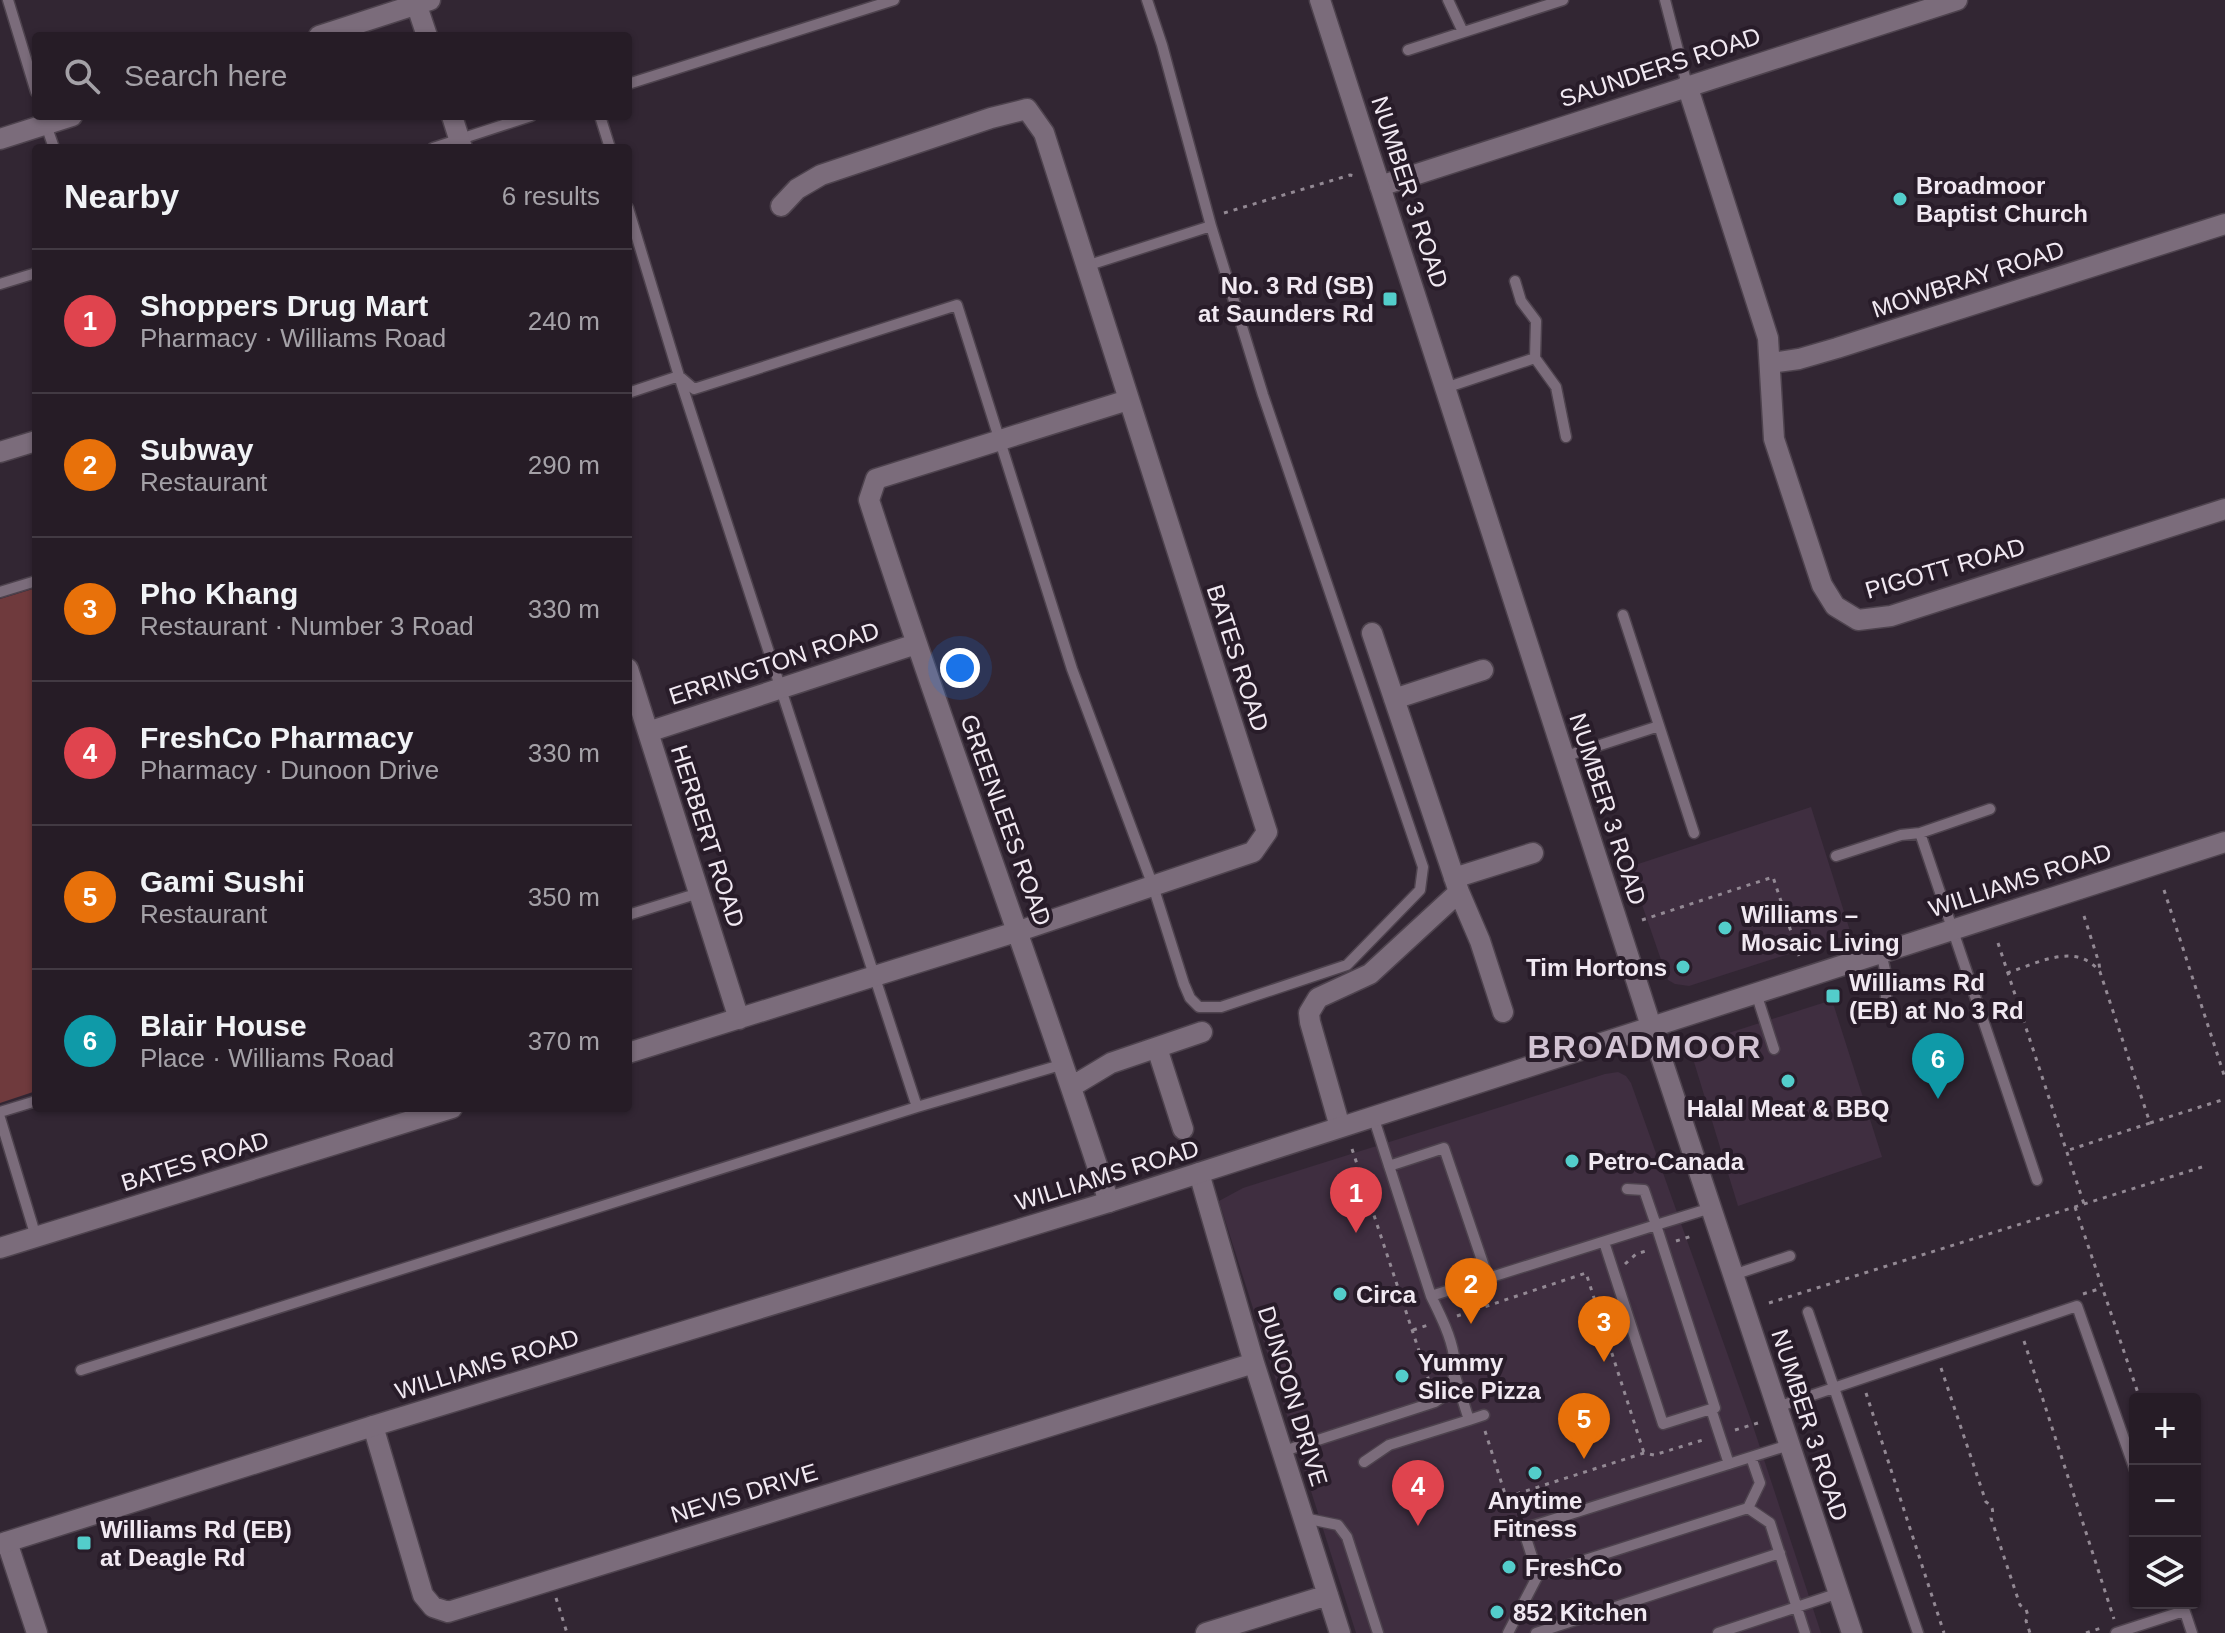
<!DOCTYPE html>
<html lang="en">
<head>
<meta charset="utf-8">
<style>
  body { margin:0; font-family:Arial,sans-serif; background:#2e252e; color:#f1f3f6 }
  .controls { position:absolute; right:24px; bottom:24px; display:grid; overflow:hidden; border-radius:8px; box-shadow:0 2px 6px #0004 }
  .controls button { width:72px; height:72px; display:grid; place-items:center; padding:0; border:0; border-bottom:2px solid #423a43; background:#261c26; color:#f1f3f6; font:40px sans-serif }
  .you { position:absolute; left:960px; top:668px; width:28px; height:28px; margin:-20px; border:6px solid #fff; border-radius:50%; background:#1a73e8; box-shadow:0 0 0 12px #1a73e833 }
  .badge { display:grid; place-items:center; width:52px; height:52px; border-radius:50%; background:#1a73e8; color:#fff; font-size:26px; font-weight:700 }
  .pin { position:absolute; translate:-50% -66px; filter:drop-shadow(0 2px 4px #0008) }
  .pin::after { content:''; position:absolute; top:42px; width:28px; height:24px; background:inherit; clip-path:polygon(0 0,100% 0,50% 100%) }
  .list { margin:0; padding:0; list-style:none }
  h2 { display:flex; justify-content:space-between; align-items:center; height:104px; margin:0; padding:0 32px; font-size:34px }
  h2 small { font-size:26px; font-weight:400; color:#a4a1a7 }
  .list li { display:grid; grid-template-columns:52px 1fr auto; gap:24px; align-items:center; box-sizing:border-box; height:144px; padding:0 32px; border-top:2px solid #423a43 }
  .list b { display:block; font-size:30px; white-space:nowrap }
  .list p { margin:0; font-size:26px; white-space:nowrap; color:#a4a1a7 }
  .list em { font-size:26px; font-style:normal; color:#a4a1a7 }
  .icon { flex:none; width:44px; height:44px; fill:none; stroke:currentColor; stroke-width:2; stroke-linecap:round; stroke-linejoin:round }
  .map { position:relative; flex:none; width:2225px; height:1633px; overflow:hidden }
  .search { position:absolute; background:#261c26; box-shadow:0 2px 6px #0004; left:32px; top:32px; width:600px; height:88px; display:flex; align-items:center; gap:20px; box-sizing:border-box; padding:0 28px; border-radius:8px; color:#a4a1a7; font-size:30px }
  .panel { position:absolute; background:#261c26; box-shadow:0 2px 6px #0004; left:32px; top:144px; width:600px; height:968px; border-radius:8px }
  .map>svg:first-child { display:block }
  .built { fill:#3f2e40 }
  .green { fill:#6f3a3d }
  .lines { fill:none; stroke-linecap:round; stroke-linejoin:round }
  .lane-casing { stroke:#4e434e; stroke-width:13 }
  .street-casing { stroke:#4e434e; stroke-width:23 }
  .secondary-casing { stroke:#4e434e; stroke-width:23 }
  .path { stroke:#938994; stroke-width:3; stroke-dasharray:4 6; stroke-linecap:butt }
  .lane { stroke:#7b6c7b; stroke-width:10 }
  .street { stroke:#7b6c7b; stroke-width:20 }
  .secondary { stroke:#7b6c7b; stroke-width:20 }
  .poi-dot { fill:#53cdcb; stroke:#281c29; stroke-width:3 }
  .labels { text-anchor:middle; dominant-baseline:central; stroke-width:8; stroke-linejoin:round; paint-order:stroke }
  .street-label { font-size:24px; fill:#f1e9f2; stroke:#281c29 }
  .poi-label { font-size:24px; font-weight:bold; fill:#f1e9f2; stroke:#281c29; text-anchor:start }
  .district-label { font-size:32px; font-weight:bold; letter-spacing:2px; fill:#d2c3d3; stroke:#281c29 }
</style>
</head>
<body>
<div class="map">
<svg width="2225" height="1633" viewBox="0 0 2225 1633">
  <rect width="100%" height="100%" fill="#322633"/>
  <!-- built -->
  <path class="built" d="M1811 807 1851 934 1689 986 1675 984 1668 980 1629 867Z
    M1832 1000 1882 1157 1738 1206 1694 1062 1695 1054 1700 1046 1713 1038Z
    M1618 1072 1626 1076 1631 1083 1752 1423 1821 1633H1356L1219 1201 1243 1188 1605 1074Z"/>
  <!-- green -->
  <path class="green" d="M36 588V1091L0 1103V599Z"/>
  <g class="lines">
    <!-- lane casing -->
    <g class="lane-casing">
      <path id="lane" d="M8 0 36 92
        M1147 0 1162 45 1211 226
        M1448 0 1463 32
        M1665 0 1687 85
        M1408 50 1563 0
        M628 84 894 0
        M600 116 610 148
        M45 122 54 148
        M433 148 531 116
        M628 208 679 376 917 1107
        M1515 281 1521 301 1536 321 1535 358 1556 387 1566 437
        M0 284 36 273
        M1445 388 1535 358
        M628 393 679 376 694 389 957 305 1072 669 1153 886 1184 984 1190 998 1199 1007H1221L1347 965 1420 890 1423 867 1263 395 1211 226 1086 266
        M0 592 36 581
        M1623 615 1694 833
        M1563 757 1659 726
        M1920 833 2037 1180
        M1836 856 1901 835 1920 833 1990 809
        M628 915 699 893
        M1881 952 1887 979 1885 1013
        M1756 993 1774 1049
        M0 1112 36 1101
        M0 1118 36 1237
        M1389 1166 1444 1148 1488 1278
        M1627 1189 1644 1190 1656 1225 1711 1208
        M1604 1242 1663 1424 1711 1409
        M1733 1275 1790 1256
        M1431 1296 1656 1225 1715 1408 1711 1409 1729 1464
        M1808 1312 1918 1633
        M81 1370 917 1107 1064 1064
        M1777 1407 2077 1306 2135 1470
        M1469 1420 1484 1415
        M1284 1451 1435 1402C1474 1379 1446 1327 1431 1296L1373 1116
        M1364 1462 1389 1445 1469 1420 1455 1376
        M1748 1508 1770 1523 1805 1633
        M1304 1518 1338 1525 1347 1537 1378 1633
        M1538 1575 1748 1508 1760 1483 1751 1457
        M2182 1603 2192 1633
        M1508 1633 1538 1575 1523 1529 1789 1445
        M1536 1633 1780 1553
        M1718 1633 1839 1593
        M2116 1633 2184 1611"/>
    </g>
    <!-- street casing -->
    <g class="street-casing">
      <path id="street" d="M415 0 427 36
        M319 36 430 0
        M1687 85 1768 338 1774 439 1822 585 1835 606 1858 620 1891 616 2225 509
        M452 116 462 148
        M0 139 72 116
        M1380 186 1957 0
        M1771 363 1799 359 1837 348 2225 224
        M0 452 36 441
        M1372 633 1459 892 1480 941 1503 1012
        M628 669 739 1019
        M1394 699 1483 670
        M648 732 916 644
        M1454 878 1533 853
        M1157 1048 1183 1129
        M628 1053 1019 931 1253 852 1267 832 1044 133 1027 109 991 118 821 175 797 189 781 206
        M1071 1087 1111 1063 1202 1032
        M1340 1127 1310 1022 1309 1013 1318 998 1370 974 1459 892
        M1199 1173 1254 1363 1340 1633
        M1109 1202C1033 967 945 736 869 500L876 479 1128 400
        M0 1248 452 1108
        M373 1426 423 1595 433 1607 448 1612 1254 1363
        M7 1542 37 1633
        M1206 1633 1328 1595"/>
    </g>
    <!-- secondary casing -->
    <g class="secondary-casing">
      <path id="secondary" d="M1320 0 1660 1054 1852 1633
        M0 1544 373 1426 1109 1202 2225 842"/>
    </g>
    <!-- path -->
    <path class="path" d="M1224 213 1350 175 1355 176
      M2164 890 2225 1078
      M2084 916 2099 963 2100 972
      M1642 920 1773 877 1799 956
      M1998 943 2084 1204
      M2007 973C2038 963 2076 941 2100 972L2150 1123 2066 1151
      M2150 1123 2225 1099
      M1352 1149 1431 1387
      M2075 1207 2140 1399
      M1676 1241 1692 1236
      M1625 1264 1636 1254 1649 1250
      M2083 1294 2102 1288
      M1769 1303 2202 1167
      M1457 1316 1586 1273 1644 1453
      M1413 1330 1428 1325
      M2024 1341 2114 1619
      M1941 1368 1986 1502C1993 1506 1994 1511 1991 1518L2020 1605 2026 1609 2028 1616 2026 1621 2030 1633
      M1866 1393 1944 1633
      M1735 1430 1758 1423
      M1485 1431 1513 1519
      M1507 1497 1644 1453 1654 1455 1706 1439
      M556 1598 567 1633
      M2086 1633 2101 1628"/>
    <!-- lane -->
    <use href="#lane" class="lane"/>
    <!-- street -->
    <use href="#street" class="street"/>
    <!-- secondary -->
    <use href="#secondary" class="secondary"/>
  </g>
  <!-- markers -->
  <g class="poi-dot">
    <circle cx="1900" cy="199" r="8"/>
    <rect x="1382" y="291" width="16" height="16" rx="4"/>
    <circle cx="1725" cy="928" r="8"/>
    <circle cx="1683" cy="967" r="8"/>
    <rect x="1825" y="988" width="16" height="16" rx="4"/>
    <circle cx="1788" cy="1081" r="8"/>
    <circle cx="1572" cy="1161" r="8"/>
    <circle cx="1340" cy="1294" r="8"/>
    <circle cx="1402" cy="1376" r="8"/>
    <circle cx="1535" cy="1473" r="8"/>
    <rect x="76" y="1535" width="16" height="16" rx="4"/>
    <circle cx="1509" cy="1567" r="8"/>
    <circle cx="1497" cy="1612" r="8"/>
  </g>
  <g class="labels">
    <!-- street labels -->
    <g class="street-label">
      <text transform="translate(1660 67) rotate(-18)">SAUNDERS ROAD</text>
      <text transform="translate(1410 192) rotate(72)">NUMBER 3 ROAD</text>
      <text transform="translate(1968 279) rotate(-18)">MOWBRAY ROAD</text>
      <text transform="translate(1945 568) rotate(-16)">PIGOTT ROAD</text>
      <text transform="translate(1238 658) rotate(72)">BATES ROAD</text>
      <text transform="translate(774 663) rotate(-18)">ERRINGTON ROAD</text>
      <text transform="translate(1608 809) rotate(72)">NUMBER 3 ROAD</text>
      <text transform="translate(1006 820) rotate(70)">GREENLEES ROAD</text>
      <text transform="translate(708 836) rotate(72)">HERBERT ROAD</text>
      <text transform="translate(2020 880) rotate(-18)">WILLIAMS ROAD</text>
      <text transform="translate(195 1161) rotate(-17)">BATES ROAD</text>
      <text transform="translate(1107 1175) rotate(-17)">WILLIAMS ROAD</text>
      <text transform="translate(487 1364) rotate(-17)">WILLIAMS ROAD</text>
      <text transform="translate(1293 1396) rotate(73)">DUNOON DRIVE</text>
      <text transform="translate(1810 1425) rotate(72)">NUMBER 3 ROAD</text>
      <text transform="translate(744 1493) rotate(-17)">NEVIS DRIVE</text>
    </g>
    <!-- poi labels -->
    <g class="poi-label">
      <text x="1916" y="185">Broadmoor<tspan x="1916" dy="28">Baptist Church</tspan></text>
      <text x="1374" y="285" text-anchor="end">No. 3 Rd (SB)<tspan x="1374" dy="28">at Saunders Rd</tspan></text>
      <text x="1741" y="914">Williams –<tspan x="1741" dy="28">Mosaic Living</tspan></text>
      <text x="1667" y="967" text-anchor="end">Tim Hortons</text>
      <text x="1849" y="982">Williams Rd<tspan x="1849" dy="28">(EB) at No 3 Rd</tspan></text>
      <text x="1788" y="1108" text-anchor="middle">Halal Meat &amp; BBQ</text>
      <text x="1588" y="1161">Petro-Canada</text>
      <text x="1356" y="1294">Circa</text>
      <text x="1418" y="1362">Yummy<tspan x="1418" dy="28">Slice Pizza</tspan></text>
      <text x="1535" y="1500" text-anchor="middle">Anytime<tspan x="1535" dy="28">Fitness</tspan></text>
      <text x="100" y="1529">Williams Rd (EB)<tspan x="100" dy="28">at Deagle Rd</tspan></text>
      <text x="1525" y="1567">FreshCo</text>
      <text x="1513" y="1612">852 Kitchen</text>
    </g>
    <!-- district labels -->
    <g class="district-label">
      <text x="1645" y="1047">BROADMOOR</text>
    </g>
  </g>
</svg>
<div class="controls">
<button>+</button>
<button>−</button>
<button><svg class="icon" aria-label="layers" viewBox="0 0 24 24"><path d="M12 4l9 5-9 5-9-5zM3 14l9 5 9-5"/></svg></button>
</div>
<div class="you"></div>
<div class="pin badge" style="left:1356px;top:1233px;background:#e0444e">1</div>
<div class="pin badge" style="left:1471px;top:1324px;background:#e8710a">2</div>
<div class="pin badge" style="left:1604px;top:1362px;background:#e8710a">3</div>
<div class="pin badge" style="left:1418px;top:1526px;background:#e0444e">4</div>
<div class="pin badge" style="left:1584px;top:1459px;background:#e8710a">5</div>
<div class="pin badge" style="left:1938px;top:1099px;background:#0f9aa8">6</div>
<div class="search"><svg class="icon" aria-label="search" viewBox="0 0 24 24"><circle cx="10" cy="10" r="6"/><path d="M15 15l6 6"/></svg>Search here</div>
<section class="panel">
<h2>Nearby<small>6 results</small></h2>
<ul class="list">
<li><span class="badge" style="background:#e0444e">1</span><div><b>Shoppers Drug Mart</b><p>Pharmacy · Williams Road</p></div><em>240 m</em></li>
<li><span class="badge" style="background:#e8710a">2</span><div><b>Subway</b><p>Restaurant</p></div><em>290 m</em></li>
<li><span class="badge" style="background:#e8710a">3</span><div><b>Pho Khang</b><p>Restaurant · Number 3 Road</p></div><em>330 m</em></li>
<li><span class="badge" style="background:#e0444e">4</span><div><b>FreshCo Pharmacy</b><p>Pharmacy · Dunoon Drive</p></div><em>330 m</em></li>
<li><span class="badge" style="background:#e8710a">5</span><div><b>Gami Sushi</b><p>Restaurant</p></div><em>350 m</em></li>
<li><span class="badge" style="background:#0f9aa8">6</span><div><b>Blair House</b><p>Place · Williams Road</p></div><em>370 m</em></li>
</ul>
</section>
</div>
</body>
</html>
